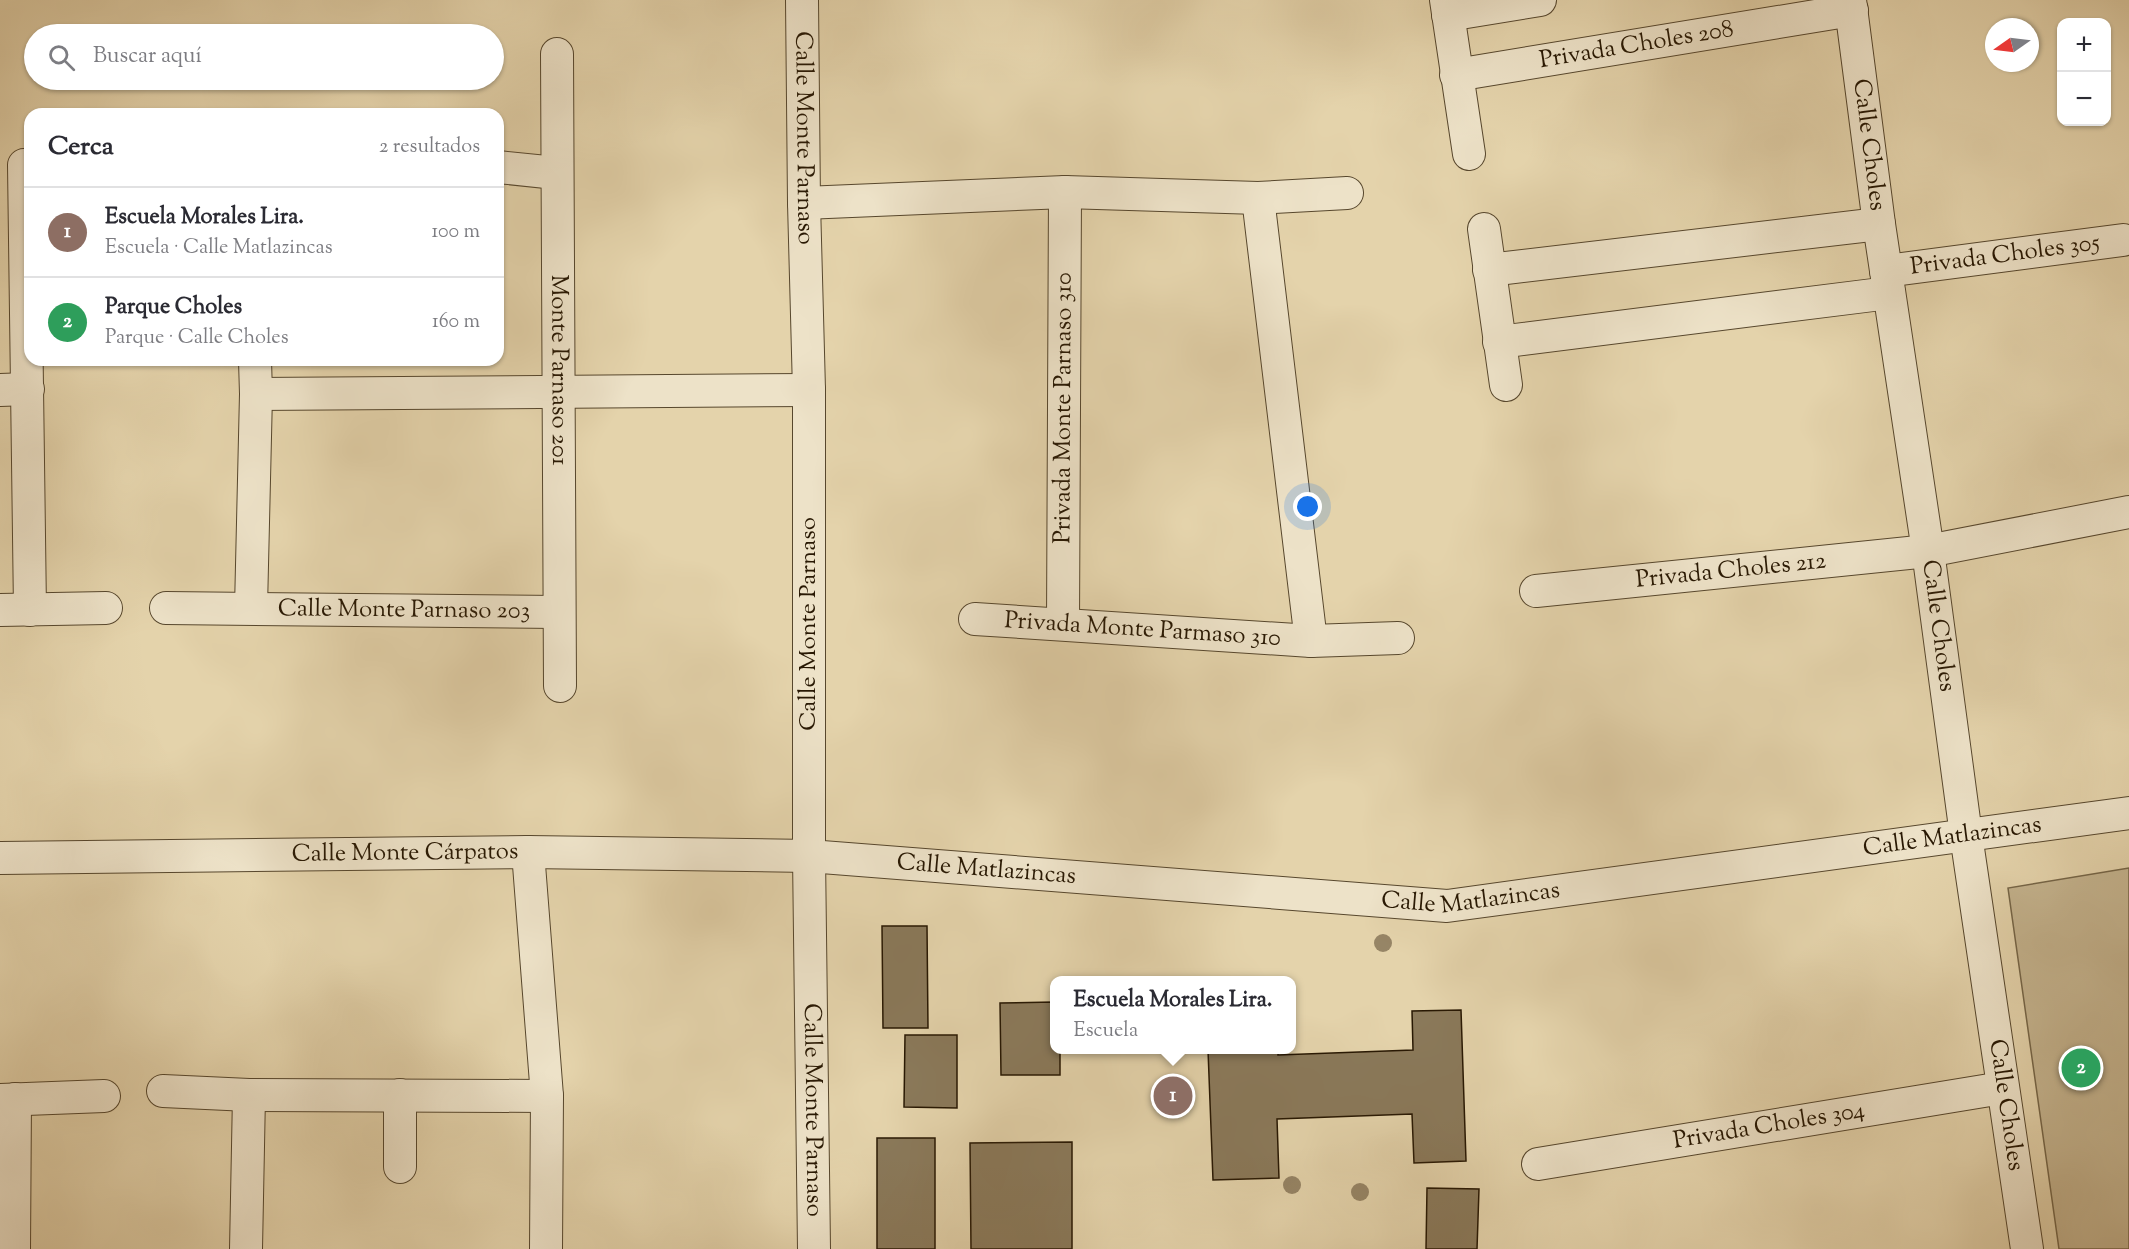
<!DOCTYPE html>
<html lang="es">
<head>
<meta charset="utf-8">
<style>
  body { margin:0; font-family:"Sorts Mill Goudy",serif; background:#f2f2f3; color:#2b2b33 }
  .controls { position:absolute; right:18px; top:18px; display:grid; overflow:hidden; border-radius:12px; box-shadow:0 2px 4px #0004 }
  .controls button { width:54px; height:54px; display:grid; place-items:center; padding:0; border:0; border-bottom:2px solid #e1e1e2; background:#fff; color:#2b2b33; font:30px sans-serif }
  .compass { position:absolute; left:1985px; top:18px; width:54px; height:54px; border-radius:50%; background:#fff; box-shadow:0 2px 4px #0004; rotate:256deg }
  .you { position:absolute; left:1308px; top:507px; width:21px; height:21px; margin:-15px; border:4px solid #fff; border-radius:50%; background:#1a73e8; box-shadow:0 0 0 9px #1a73e833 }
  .badge { display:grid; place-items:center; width:39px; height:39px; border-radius:50%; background:#8f2418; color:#fff; font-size:20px; font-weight:700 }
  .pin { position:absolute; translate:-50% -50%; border:3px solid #fff; box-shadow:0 2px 6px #0006 }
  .popup { position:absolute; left:1050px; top:976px; width:246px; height:78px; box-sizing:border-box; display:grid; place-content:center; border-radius:12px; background:#fff; filter:drop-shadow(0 2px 4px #0005); font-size:20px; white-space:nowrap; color:#7c7c81 }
  .popup b { font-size:22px; color:#2b2b33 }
  .popup::after { content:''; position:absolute; left:50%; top:100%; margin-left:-12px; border:12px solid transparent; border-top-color:#fff }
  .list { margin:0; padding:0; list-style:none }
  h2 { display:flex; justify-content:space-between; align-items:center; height:78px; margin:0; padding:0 24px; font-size:26px }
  h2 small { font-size:20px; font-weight:400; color:#7c7c81 }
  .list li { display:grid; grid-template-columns:39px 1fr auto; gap:18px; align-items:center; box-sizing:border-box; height:90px; padding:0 24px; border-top:2px solid #e1e1e2 }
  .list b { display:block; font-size:22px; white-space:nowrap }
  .list p { margin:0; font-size:20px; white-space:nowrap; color:#7c7c81 }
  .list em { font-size:20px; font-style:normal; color:#7c7c81 }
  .icon { flex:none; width:33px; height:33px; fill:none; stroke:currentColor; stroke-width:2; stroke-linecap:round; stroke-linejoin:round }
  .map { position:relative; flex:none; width:2129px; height:1249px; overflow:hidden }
  .search { position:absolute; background:#fff; box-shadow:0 2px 4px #0004; left:24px; top:24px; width:480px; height:66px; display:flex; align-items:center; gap:15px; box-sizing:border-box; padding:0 21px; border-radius:33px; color:#7c7c81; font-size:22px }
  .panel { position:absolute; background:#fff; box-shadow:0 2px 4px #0004; left:24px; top:108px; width:480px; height:258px; border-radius:18px }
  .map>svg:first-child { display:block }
  .green { fill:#c4b38e; stroke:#766648; stroke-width:1.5 }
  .building { fill:#8a795a; stroke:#281803; stroke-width:1.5 }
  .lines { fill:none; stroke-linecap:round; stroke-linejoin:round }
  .minor-casing { stroke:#57472d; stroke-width:34 }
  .minor { stroke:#ede2c8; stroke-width:32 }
  .tree { fill:#968566 }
  .labels { text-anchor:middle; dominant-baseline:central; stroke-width:4.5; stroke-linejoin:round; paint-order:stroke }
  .street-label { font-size:24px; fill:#281803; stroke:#ede2c8 }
</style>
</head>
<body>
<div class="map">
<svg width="2129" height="1249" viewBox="0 0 2129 1249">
  <rect width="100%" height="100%" fill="#e4d3ab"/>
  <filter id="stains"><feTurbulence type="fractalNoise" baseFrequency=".00333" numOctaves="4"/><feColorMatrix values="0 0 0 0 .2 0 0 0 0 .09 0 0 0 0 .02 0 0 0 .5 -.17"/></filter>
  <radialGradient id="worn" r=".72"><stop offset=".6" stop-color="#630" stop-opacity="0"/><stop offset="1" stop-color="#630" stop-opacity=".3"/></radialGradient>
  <!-- green -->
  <path class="green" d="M2129 868V1249H2059L2008 888Z"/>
  <!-- building -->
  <path class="building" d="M882 926H927L928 1028H883Z
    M1054 1002V1050H1060V1075H1001L1000 1003Z
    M1461 1010 1466 1161 1414 1163 1412 1114 1277 1119 1279 1178 1213 1180 1208 1050H1278V1055L1413 1050 1412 1011Z
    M905 1035H957V1108L904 1107Z
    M877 1138H935V1249H877Z
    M1072 1142V1249H971L970 1143Z
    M1427 1188 1479 1189 1477 1249H1426Z"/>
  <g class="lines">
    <!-- minor casing -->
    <g class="minor-casing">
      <g id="minor">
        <path id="s1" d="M802 0 804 203 809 390V856L814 1249"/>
        <path d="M1446 0 1469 154"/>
        <path id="s2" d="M1850 0 1879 224 1928 551 1966 835 2027 1249"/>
        <path d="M1448 15 1540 0"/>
        <path id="s3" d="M557 54 560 686"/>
        <path id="s4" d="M1456 75 1852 10"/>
        <path d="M24 165 30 610"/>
        <path d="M498 167 556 173"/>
        <path d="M1258 198 1311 641"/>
        <path d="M804 203 1065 192 1258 198 1347 193"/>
        <path d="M1484 229 1506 385"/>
        <path d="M1489 270 1879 224"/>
        <path id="s5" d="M1886 271 2123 240"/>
        <path d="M1499 342 1889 293"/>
        <path d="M0 390 28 389"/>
        <path d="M256 394 809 390"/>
        <path id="s6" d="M1536 591 1928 551 2129 512"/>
        <path id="s7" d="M166 608 558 612"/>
        <path d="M251 608 256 394 255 360"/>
        <path d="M0 610 106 608"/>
        <path id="s8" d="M975 619 1311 641 1398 638"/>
        <path id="s9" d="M1063 624 1065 192"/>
        <path d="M528 852 547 1096 546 1249"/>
        <path id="s10" d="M0 858 528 852 809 856 1447 906 2129 813"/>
        <path d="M163 1091 249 1095 547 1096"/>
        <path d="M0 1100 104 1096"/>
        <path id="s11" d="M1538 1164 2002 1088"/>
        <path d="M400 1167V1095"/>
        <path d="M14 1249 15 1099"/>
        <path d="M246 1249 249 1095"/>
      </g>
    </g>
    <!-- minor -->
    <use href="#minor" class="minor"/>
  </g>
  <!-- trees -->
  <g class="tree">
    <circle cx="1383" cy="943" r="9"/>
    <circle cx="1292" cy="1185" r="9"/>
    <circle cx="1360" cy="1192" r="9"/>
  </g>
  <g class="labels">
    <!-- street labels -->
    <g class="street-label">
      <text stroke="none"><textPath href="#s4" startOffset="183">Privada Choles 208</textPath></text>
      <text stroke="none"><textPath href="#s1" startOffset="138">Calle Monte Parnaso</textPath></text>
      <text stroke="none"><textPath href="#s2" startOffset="146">Calle Choles</textPath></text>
      <text stroke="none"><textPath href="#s5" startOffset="120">Privada Choles 305</textPath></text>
      <text stroke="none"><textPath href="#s3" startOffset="316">Monte Parnaso 201</textPath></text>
      <text stroke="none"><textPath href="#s9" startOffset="216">Privada Monte Parnaso 310</textPath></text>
      <text stroke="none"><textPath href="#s6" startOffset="196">Privada Choles 212</textPath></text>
      <text stroke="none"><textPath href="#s7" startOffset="238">Calle Monte Parnaso 203</textPath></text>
      <text transform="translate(809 624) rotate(-90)">Calle Monte Parnaso</text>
      <text stroke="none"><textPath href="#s2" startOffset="632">Calle Choles</textPath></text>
      <text stroke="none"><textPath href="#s8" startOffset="168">Privada Monte Parmaso 310</textPath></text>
      <text stroke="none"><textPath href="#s10" startOffset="1959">Calle Matlazincas</textPath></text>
      <text stroke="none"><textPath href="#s10" startOffset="405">Calle Monte Cárpatos</textPath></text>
      <text stroke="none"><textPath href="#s10" startOffset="987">Calle Matlazincas</textPath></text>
      <text stroke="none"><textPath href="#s10" startOffset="1473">Calle Matlazincas</textPath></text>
      <text stroke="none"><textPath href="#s2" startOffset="1116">Calle Choles</textPath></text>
      <text stroke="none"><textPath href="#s1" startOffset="1110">Calle Monte Parnaso</textPath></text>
      <text stroke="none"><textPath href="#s11" startOffset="234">Privada Choles 304</textPath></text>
    </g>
  </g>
  <rect width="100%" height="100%" filter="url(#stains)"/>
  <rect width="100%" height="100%" fill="url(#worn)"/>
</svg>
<div class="controls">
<button>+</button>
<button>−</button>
</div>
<svg class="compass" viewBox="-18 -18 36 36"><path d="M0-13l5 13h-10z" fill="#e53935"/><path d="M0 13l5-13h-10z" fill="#7c7c81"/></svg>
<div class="you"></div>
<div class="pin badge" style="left:1173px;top:1096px;background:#8d6e63">1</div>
<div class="popup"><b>Escuela Morales Lira.</b>Escuela</div>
<div class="pin badge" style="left:2081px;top:1068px;background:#2e9e5b">2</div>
<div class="search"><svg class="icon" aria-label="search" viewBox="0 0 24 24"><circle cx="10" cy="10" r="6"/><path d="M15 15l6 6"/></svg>Buscar aquí</div>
<section class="panel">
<h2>Cerca<small>2 resultados</small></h2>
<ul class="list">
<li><span class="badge" style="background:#8d6e63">1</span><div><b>Escuela Morales Lira.</b><p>Escuela · Calle Matlazincas</p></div><em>100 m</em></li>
<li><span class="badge" style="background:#2e9e5b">2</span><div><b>Parque Choles</b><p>Parque · Calle Choles</p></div><em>160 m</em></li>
</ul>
</section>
</div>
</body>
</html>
